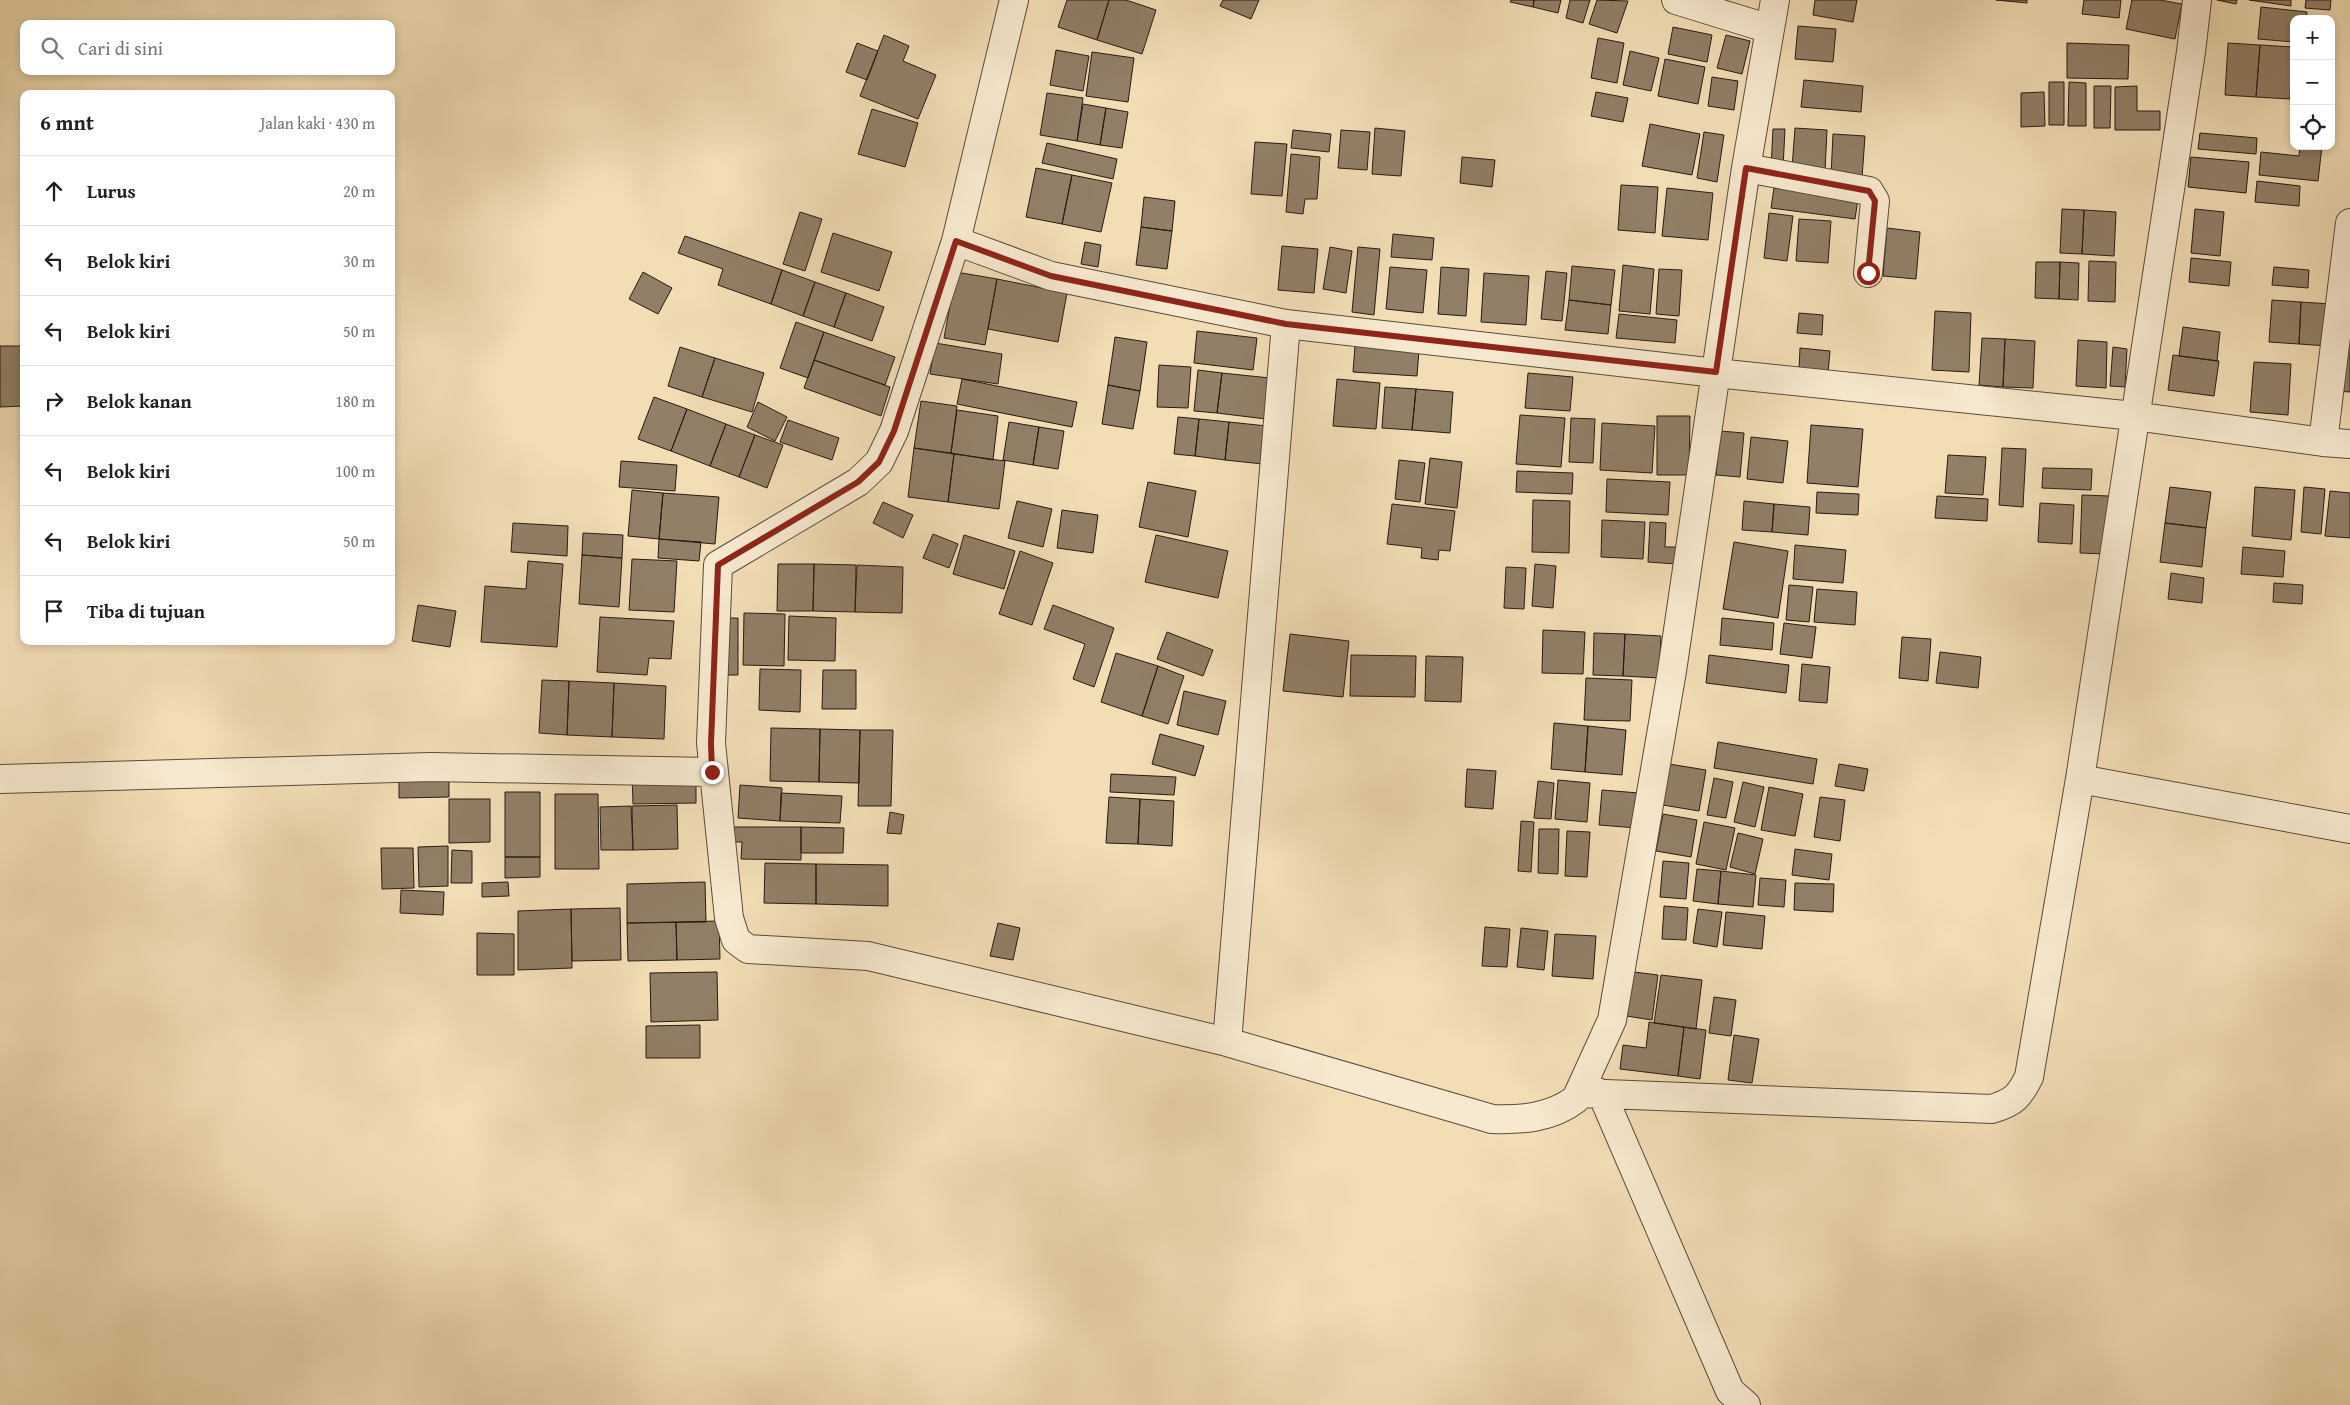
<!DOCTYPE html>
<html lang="id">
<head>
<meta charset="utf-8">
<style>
  body { margin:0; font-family:"Gentium Book Plus",serif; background:#f2f2f2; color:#202124 }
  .controls { position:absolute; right:15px; top:15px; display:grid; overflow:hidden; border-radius:10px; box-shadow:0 2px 8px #0003 }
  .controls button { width:45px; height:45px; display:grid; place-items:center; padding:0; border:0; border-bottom:1px solid #e0e0e0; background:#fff; color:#202124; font:25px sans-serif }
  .stop { position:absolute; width:15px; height:15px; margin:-11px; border:4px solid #8f2418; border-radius:50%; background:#fff }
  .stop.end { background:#8f2418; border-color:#fff; box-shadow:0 1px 5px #0008 }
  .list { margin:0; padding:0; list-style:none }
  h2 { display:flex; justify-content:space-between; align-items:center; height:65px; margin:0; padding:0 20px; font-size:21px }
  h2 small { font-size:16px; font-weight:400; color:#757577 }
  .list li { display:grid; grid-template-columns:32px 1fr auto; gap:15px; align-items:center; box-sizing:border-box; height:70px; padding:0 20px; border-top:1px solid #e0e0e0 }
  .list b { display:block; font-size:19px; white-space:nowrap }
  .list em { font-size:16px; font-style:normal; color:#757577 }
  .icon { flex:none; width:28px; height:28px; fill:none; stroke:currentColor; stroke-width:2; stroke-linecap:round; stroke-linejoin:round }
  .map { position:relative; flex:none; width:2350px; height:1405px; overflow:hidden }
  .search { position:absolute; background:#fff; box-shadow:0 2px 8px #0003; left:20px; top:20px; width:375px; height:55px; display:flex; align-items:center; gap:12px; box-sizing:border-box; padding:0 18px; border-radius:10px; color:#757577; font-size:19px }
  .panel { position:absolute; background:#fff; box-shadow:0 2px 8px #0003; left:20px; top:90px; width:375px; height:555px; border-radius:10px }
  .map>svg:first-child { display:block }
  .building { fill:#917f67; stroke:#281a13 }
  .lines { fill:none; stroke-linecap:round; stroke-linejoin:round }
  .minor-casing { stroke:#5a4b3c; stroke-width:30 }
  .minor { stroke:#f7e9cf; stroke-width:28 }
  .route { stroke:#8f2418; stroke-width:6 }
</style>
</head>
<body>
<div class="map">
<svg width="2350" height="1405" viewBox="0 0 2350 1405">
  <rect width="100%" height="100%" fill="#f2ddb5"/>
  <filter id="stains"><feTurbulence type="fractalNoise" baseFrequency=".004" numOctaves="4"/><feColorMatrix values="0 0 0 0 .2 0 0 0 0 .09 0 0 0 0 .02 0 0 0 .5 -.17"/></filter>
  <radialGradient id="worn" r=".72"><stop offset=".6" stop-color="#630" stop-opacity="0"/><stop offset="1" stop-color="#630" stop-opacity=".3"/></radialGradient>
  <!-- building -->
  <path class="building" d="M1067 0H1109L1097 40 1058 27Z
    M1109 0H1126L1156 10 1142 54 1097 40Z
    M1223 0H1259L1251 19 1220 6Z
    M1511 0H1534L1533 7 1510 2Z
    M1534 0H1561L1558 13 1533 7Z
    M1570 0H1590L1583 23 1566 18Z
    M1597 0 1628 1 1617 33 1589 24Z
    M1815 0H1857L1853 22 1813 15Z
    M1996 0H2027V3Z
    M2084 0H2121L2119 18 2082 14Z
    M2132 0H2160L2182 4 2175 39 2126 29Z
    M2217 0H2237L2236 4Z
    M2249 0H2291V6Z
    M2306 0H2331L2330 10 2305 8Z
    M2261 7 2307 12 2306 19H2294V42L2258 39Z
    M1798 26 1836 29 1833 62 1795 59Z
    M1673 27 1712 35 1707 62 1668 54Z
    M884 35 909 46 903 61 936 75 918 119 860 96Z
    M1726 35 1750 41 1742 74 1717 68Z
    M1598 38 1624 43 1617 83 1591 78Z
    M857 43 878 51 867 80 846 72Z
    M2067 43 2129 45 2128 79 2067 78Z
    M2228 43 2260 45 2256 97 2225 95Z
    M2260 45 2293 47 2290 99 2256 97Z
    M1056 50 1089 56 1083 91 1050 85Z
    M1630 51 1659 58 1651 91 1623 85Z
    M1092 52 1134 58 1128 102 1086 96Z
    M1665 59 1705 67 1698 104 1658 96Z
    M1712 77 1738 81 1734 110 1708 106Z
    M1804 80 1863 86 1861 112 1801 107Z
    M2049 82H2064V125H2049Z
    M2069 82 2086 83V126H2068Z
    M2094 86H2111L2110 128H2094Z
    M2137 86V111H2160V130H2115V87Z
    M1596 92 1628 98 1623 122 1591 116Z
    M2044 92 2045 126 2021 127V93Z
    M1047 93 1083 98 1077 141 1040 135Z
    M1083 104 1106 108 1100 145 1077 141Z
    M1106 108 1128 112 1122 148 1100 145Z
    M872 109 918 123 905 167 858 154Z
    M1650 124 1700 134 1692 175 1642 166Z
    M1375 128 1405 131 1401 176 1372 174Z
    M1795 128 1827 130 1825 171 1792 168Z
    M1773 129H1785L1783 168H1771Z
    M1293 130 1331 134 1329 152 1291 148Z
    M1341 130 1370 132 1367 170 1338 168Z
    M1704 132 1724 135 1717 182 1697 178Z
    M2200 133 2257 138 2256 154 2198 149Z
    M1833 134 1865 136 1862 178 1831 176Z
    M1255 142 1287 144 1282 196 1251 194Z
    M1047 143 1117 159 1113 179 1042 163Z
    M2300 146H2322L2318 181 2259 175 2261 152 2299 156Z
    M1291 154 1320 157 1317 199H1305L1303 214 1286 212Z
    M1462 157 1495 160 1492 187 1460 183Z
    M2191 157 2249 162 2246 193 2188 187Z
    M1036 168 1072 175 1062 224 1026 217Z
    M1072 175 1112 183 1101 232 1062 224Z
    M2257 181 2300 186 2299 206 2255 202Z
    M1621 185 1658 187 1655 233 1618 230Z
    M1667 188 1713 193 1708 240 1662 236Z
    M1774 188 1858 199 1855 219 1771 208Z
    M1144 197 1175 201 1172 231 1141 227Z
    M2062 209 2084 210 2082 254 2060 253Z
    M2195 209 2224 212 2220 256 2191 253Z
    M2084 210 2116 212 2114 256 2082 254Z
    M800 212 822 219 805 271 783 264Z
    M1769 213 1793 216 1787 261 1764 258Z
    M1799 219 1831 221 1828 263 1796 261Z
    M1141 227 1172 231 1167 269 1136 265Z
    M1887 228 1920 232 1916 279 1883 276Z
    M833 233 892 252 879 291 821 272Z
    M1393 234 1434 238 1432 260 1391 257Z
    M685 236 782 270 771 304 718 285 723 269 678 253Z
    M1085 242 1101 245 1098 267 1081 264Z
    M1282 246 1318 249 1314 293 1278 290Z
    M1330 247 1352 251 1346 293 1323 289Z
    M1358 247 1380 249 1374 315 1352 312Z
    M2191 258 2231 262 2229 286 2189 282Z
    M2089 261 2116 262 2115 302 2088 301Z
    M2036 262H2060L2059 299 2035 298Z
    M2060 262 2079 263 2078 300 2059 299Z
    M1623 265 1654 269 1650 314 1619 311Z
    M1572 266 1615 270 1611 305 1569 300Z
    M1390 267 1427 270 1423 313 1386 309Z
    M1441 267 1469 269 1466 316 1438 314Z
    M2274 267 2309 270 2308 288 2272 285Z
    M1659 269 1682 270 1679 316 1656 314Z
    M782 270 815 282 803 316 771 304Z
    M1546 271 1567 273 1562 321 1541 319Z
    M643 272 672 288 658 314 629 299Z
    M956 272 997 279 985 345 944 338Z
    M1484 273 1529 276 1526 325 1481 322Z
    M997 279 1067 293 1058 342 988 329Z
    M815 282 846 293 834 327 803 316Z
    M846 293 884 307 872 341 834 327Z
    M1569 300 1611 305 1608 334 1565 330Z
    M2272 300 2301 302 2299 344 2269 342Z
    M2301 302 2331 304 2328 346 2299 344Z
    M1935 311 1971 313 1969 372 1932 370Z
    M1799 313 1823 315 1822 335 1797 333Z
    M1619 314 1677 320 1675 343 1616 338Z
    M796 322 824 332 808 378 780 368Z
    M2183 327 2220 332 2217 361 2179 356Z
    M1197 331 1257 338 1253 370 1194 363Z
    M824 332 895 357 885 385 814 360Z
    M1115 337 1147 342 1140 391 1108 385Z
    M1982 338 2005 339 2003 387 1979 385Z
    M2005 339 2035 341 2033 388 2003 387Z
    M2078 340 2107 342 2106 388 2076 386Z
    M935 343 1002 354 998 384 930 374Z
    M0 346H24V406L0 407Z
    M1355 346 1419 350 1417 376 1353 372Z
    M680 347 715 358 702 397 668 386Z
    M2113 347 2127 349 2125 387 2110 386Z
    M2340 347H2350V392L2338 391Z
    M1800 348 1830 351 1828 373 1799 370Z
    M2173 355 2219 361 2214 396 2168 390Z
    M715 358 764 373 752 412 702 397Z
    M814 360 890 387 881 416 804 388Z
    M2254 362 2291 364 2288 415 2250 412Z
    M1159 365 1191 367 1188 408 1157 407Z
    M1198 370 1222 373 1217 413 1194 411Z
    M1222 373 1270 378 1266 419 1217 413Z
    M1528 373 1573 377 1570 411 1525 408Z
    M962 379 1077 402 1072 427 957 404Z
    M1337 379 1380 383 1376 429 1333 426Z
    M1108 385 1140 391 1133 429 1102 424Z
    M1385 387 1416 389 1412 430 1382 428Z
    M1416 389 1453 392 1450 433 1412 430Z
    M654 397 687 409 671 451 638 439Z
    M921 401 957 406 951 453 914 448Z
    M758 402 787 417 775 441 747 427Z
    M687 409 726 424 710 466 671 451Z
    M957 410 998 416 993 460 951 453Z
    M1520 415 1565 418 1561 467 1516 464Z
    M1657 416H1690L1689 475H1657Z
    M1178 417 1199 419 1195 456 1174 454Z
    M1571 418 1595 419 1593 463 1569 462Z
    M1199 419 1229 422 1225 460 1195 456Z
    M788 420 839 438 832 460 780 442Z
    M1009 422 1039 427 1033 465 1003 460Z
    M1229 422 1267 426 1263 464 1225 460Z
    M1602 423 1655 426 1652 473 1600 470Z
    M726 424 755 435 739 477 710 466Z
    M1811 425 1863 429 1858 487 1807 483Z
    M1039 427 1064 431 1058 469 1033 465Z
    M1720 431 1744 433 1740 477 1716 475Z
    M755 435 783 445 767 488 739 477Z
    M1751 437 1788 441 1783 483 1747 479Z
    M914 448 954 454 948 502 908 497Z
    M2002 448 2026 449 2023 507 1999 505Z
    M954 454 1005 461 999 509 948 502Z
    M1948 455 1986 457 1983 495 1945 493Z
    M1430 458 1462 462 1457 508 1425 504Z
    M1399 460 1425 463 1420 502 1395 499Z
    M621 461 677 465 675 491 619 487Z
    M2043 468 2092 469 2091 490 2042 488Z
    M1517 471 1573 473 1572 494 1516 492Z
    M1607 479 1670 482 1668 515 1606 512Z
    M1148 482 1196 491 1188 537 1139 527Z
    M2170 487 2211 492 2206 528 2165 523Z
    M2255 487 2295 490 2291 540 2252 536Z
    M2304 487 2325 489 2321 534 2301 532Z
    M632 490 663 493 659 539 628 536Z
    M2330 491 2350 493V538L2325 536Z
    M1817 492 1859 494 1858 515 1816 513Z
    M663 493 719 497 715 544 659 539Z
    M2082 495 2109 496 2107 554 2080 553Z
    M1937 496 1988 499 1987 521 1935 518Z
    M1533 500 1570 501 1569 553 1532 552Z
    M1017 501 1052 509 1043 547 1008 538Z
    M1744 501 1774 504 1772 532 1742 530Z
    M883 502 913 515 903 538 873 523Z
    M2040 503 2074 505 2072 544 2038 542Z
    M1392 504 1455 511 1450 551 1439 550 1438 560 1421 558 1422 548 1387 544Z
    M1774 504 1810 507 1808 535 1772 532Z
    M1062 510 1098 515 1093 553 1057 548Z
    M1602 520 1645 522 1643 559 1601 557Z
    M1650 522 1666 523 1665 547H1677L1676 564 1648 562Z
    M513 523 568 526 567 556 511 552Z
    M2165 523 2206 528 2202 567 2160 562Z
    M583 533 623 535 622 558 582 555Z
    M933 534 958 544 949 568 923 558Z
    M964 535 1015 551 1004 589 953 574Z
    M1156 535 1228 551 1218 598 1145 582Z
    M659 539 701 542 699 561 658 558Z
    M1734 542 1788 551 1778 618 1723 609Z
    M1795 545 1846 550 1843 583 1793 579Z
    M2243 547 2285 551 2283 577 2241 574Z
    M1020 551 1053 563 1032 625 999 614Z
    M582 555 622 558 619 607 579 604Z
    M632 559 677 561 674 612 629 610Z
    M528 561 563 564 557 647 481 642 485 586 526 589Z
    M778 564H814L813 611H777Z
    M814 564 856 565 855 612 813 611Z
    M1535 564 1556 566 1553 608 1532 606Z
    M857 565 903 567 902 613 855 612Z
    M1506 567 1526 568 1524 609 1504 608Z
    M2171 573 2204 578 2202 603 2168 599Z
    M2274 583 2303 585 2302 604 2273 602Z
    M1789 585 1813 587 1809 622 1786 620Z
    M1817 589 1857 592 1855 625 1814 622Z
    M418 605 456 611 450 647 412 641Z
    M1053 605 1114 628 1094 687 1073 679 1085 644 1044 629Z
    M744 613 785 614 784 666 743 665Z
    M789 616 836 618 835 661 788 660Z
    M600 617 674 621 671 659 649 658 647 675 597 672Z
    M716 618H738V675H716Z
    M1722 618 1774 623 1772 650 1720 645Z
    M1784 623 1816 627 1812 658 1780 654Z
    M1543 630 1585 632 1583 674 1542 673Z
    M1167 632 1213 650 1203 676 1157 659Z
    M1594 633 1625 634 1623 676 1593 675Z
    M1290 634 1349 641 1343 697 1283 691Z
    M1625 634 1661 636 1659 678 1623 676Z
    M1902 637 1931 639 1928 681 1899 678Z
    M1940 652 1981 657 1978 688 1936 683Z
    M1116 653 1158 666 1142 716 1101 702Z
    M1351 655 1416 656 1415 697 1350 696Z
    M1709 655 1789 665 1786 693 1706 683Z
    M1426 656 1463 657 1461 702 1425 701Z
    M1802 664 1830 667 1827 703 1799 701Z
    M1158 666 1184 676 1168 724 1142 716Z
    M760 669 801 670 800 712 759 710Z
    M823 670H856V709H822Z
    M1586 678 1632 680 1630 721 1584 720Z
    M542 680 569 681 567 735 539 733Z
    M569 681 614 683 612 737 567 735Z
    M614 683 666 686 664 739 612 737Z
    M1184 691 1226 701 1218 735 1177 725Z
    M1554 723 1588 726 1585 772 1551 769Z
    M1588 726 1626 730 1622 775 1585 772Z
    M771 728 820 729 819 782 770 781Z
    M820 729 860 730 859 783 819 782Z
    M860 730H893L891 806H858Z
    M1160 734 1204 746 1195 776 1152 764Z
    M1718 742 1817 759 1813 784 1714 768Z
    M1669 764 1706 770 1699 811 1663 805Z
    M1839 764 1868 769 1864 791 1835 786Z
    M449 769V797L399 798V770Z
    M1467 769 1496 771 1493 809 1465 807Z
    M1111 774 1176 777 1174 795 1110 792Z
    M632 775H696V803L633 804Z
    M1714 778 1733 782 1726 818 1707 815Z
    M1558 780 1590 783 1587 822 1555 819Z
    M1538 781 1554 783 1551 819 1534 818Z
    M1743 782 1764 787 1755 827 1734 822Z
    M740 785 782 788 780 821 738 818Z
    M1769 787 1803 794 1795 836 1761 830Z
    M1602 790 1639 793 1637 828 1599 825Z
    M505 792H540V857H505Z
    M781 793 842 796 840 823 780 821Z
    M555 794H598L599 869H555Z
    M1109 797 1140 799 1138 844 1106 843Z
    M1820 797 1845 800 1840 841 1814 837Z
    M449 799H490V842L449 843Z
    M1140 799 1174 801 1172 846 1138 844Z
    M677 805 678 849 633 850 632 806Z
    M631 806 633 850H601L600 807Z
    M890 812 904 815 901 834 887 833Z
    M1663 814 1697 820 1691 857 1656 851Z
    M1521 821 1534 822 1531 872 1518 871Z
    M1704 822 1735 828 1726 870 1696 864Z
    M729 827H801V860L741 859 742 842H729Z
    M801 827 844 828 843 853H801Z
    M1539 829H1559L1558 874 1538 873Z
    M1567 831 1590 832 1587 877 1565 876Z
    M1738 833 1763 839 1755 874 1730 867Z
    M448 846V886L419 887 418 847Z
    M381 848H413L414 888 382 889Z
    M1795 849 1832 854 1829 880 1792 875Z
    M452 850 472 851V883H451Z
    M505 857H540V877L505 878Z
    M1663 861 1689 863 1686 899 1660 897Z
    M765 863 816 864V904L764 903Z
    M816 864 888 865V906L816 904Z
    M1697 869 1721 871 1718 904 1693 901Z
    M1721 871 1756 875 1753 907 1718 904Z
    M1760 878 1786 880 1784 907 1758 905Z
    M508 882 509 896 482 897V883Z
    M705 882 706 922 627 923V884Z
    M1795 883 1834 884 1833 912 1794 910Z
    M401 890 444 892 443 915 400 913Z
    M1664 906 1688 908 1686 940 1662 939Z
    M620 908 621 960 572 961 571 909Z
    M571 909 572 968 518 970V911Z
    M1698 909 1722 912 1717 947 1693 943Z
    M1726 912 1765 916 1762 949 1723 945Z
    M719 921 720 959 677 960 676 922Z
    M676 922 677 960 628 961 627 923Z
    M998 923 1020 928 1013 960 990 956Z
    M1485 927 1510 929 1507 967 1482 966Z
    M1521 928 1548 931 1544 970 1517 967Z
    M477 933 514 934V975H477Z
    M1555 934 1596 936 1593 979 1552 976Z
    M1626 971 1658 975 1652 1020 1620 1015Z
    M717 972 718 1020 651 1022 650 973Z
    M1661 975 1702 980 1696 1029 1654 1023Z
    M1714 997 1736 1000 1731 1036 1709 1033Z
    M1649 1022 1684 1027 1678 1076 1620 1069 1623 1045 1646 1048Z
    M700 1025V1058H646V1026Z
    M1684 1027 1706 1030 1700 1079 1678 1076Z
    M1734 1035 1759 1039 1752 1083 1728 1080Z"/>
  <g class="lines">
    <!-- minor casing -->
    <g class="minor-casing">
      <path id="minor" d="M1014 0 956 241 1051 276 1286 324 1716 373 2134 416 2323 442 2350 444
        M1676 0 1770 29
        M1746 168 1869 191 1875 201 1868 273
        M956 241 894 431 879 462 858 482 718 565 711 743 729 918 736 940 748 949 868 956 1227 1042 1492 1119C1522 1120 1551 1118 1576 1099L1612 1020 1672 671 1746 168 1775 0
        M2323 442 2350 223
        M0 779 431 767 712 772
        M2080 779 2350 829
        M1227 1042 1286 324
        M1588 1088 1602 1094 1730 1391 1746 1405
        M1580 1093 1992 1109C2014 1102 2019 1097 2029 1077L2080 779 2191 52 2197 0"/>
    </g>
    <!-- minor -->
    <use href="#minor" class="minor"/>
  </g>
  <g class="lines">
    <!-- route -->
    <path class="route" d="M712 772 711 743 718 565 858 482 879 462 894 431 956 241 1051 276 1286 324 1716 372 1746 168 1869 191 1875 201 1868 273"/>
  </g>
  <rect width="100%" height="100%" filter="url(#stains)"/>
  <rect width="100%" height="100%" fill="url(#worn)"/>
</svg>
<div class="controls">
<button>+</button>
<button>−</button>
<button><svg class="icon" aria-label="locate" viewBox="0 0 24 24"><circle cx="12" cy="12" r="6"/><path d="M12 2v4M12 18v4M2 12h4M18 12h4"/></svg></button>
</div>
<div class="stop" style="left:1868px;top:273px"></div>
<div class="stop end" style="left:712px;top:772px"></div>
<div class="search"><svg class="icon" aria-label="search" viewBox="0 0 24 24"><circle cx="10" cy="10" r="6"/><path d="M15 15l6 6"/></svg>Cari di sini</div>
<section class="panel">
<h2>6 mnt<small>Jalan kaki · 430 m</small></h2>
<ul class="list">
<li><svg class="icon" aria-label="ahead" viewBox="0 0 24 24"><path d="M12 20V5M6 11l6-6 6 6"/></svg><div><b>Lurus</b></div><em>20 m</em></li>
<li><svg class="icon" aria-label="left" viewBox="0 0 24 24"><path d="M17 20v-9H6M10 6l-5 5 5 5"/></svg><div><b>Belok kiri</b></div><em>30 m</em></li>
<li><svg class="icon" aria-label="left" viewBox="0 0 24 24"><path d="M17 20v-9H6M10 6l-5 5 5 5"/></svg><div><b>Belok kiri</b></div><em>50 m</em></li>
<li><svg class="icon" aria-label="right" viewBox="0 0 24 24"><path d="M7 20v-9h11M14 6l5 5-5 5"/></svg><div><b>Belok kanan</b></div><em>180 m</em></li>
<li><svg class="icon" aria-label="left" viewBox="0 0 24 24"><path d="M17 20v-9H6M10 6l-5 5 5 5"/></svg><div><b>Belok kiri</b></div><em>100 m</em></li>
<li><svg class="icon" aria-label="left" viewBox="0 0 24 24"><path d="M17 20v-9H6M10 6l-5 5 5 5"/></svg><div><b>Belok kiri</b></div><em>50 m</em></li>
<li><svg class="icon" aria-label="arrive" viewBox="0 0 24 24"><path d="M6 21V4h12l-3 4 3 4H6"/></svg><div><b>Tiba di tujuan</b></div></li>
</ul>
</section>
</div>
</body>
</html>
